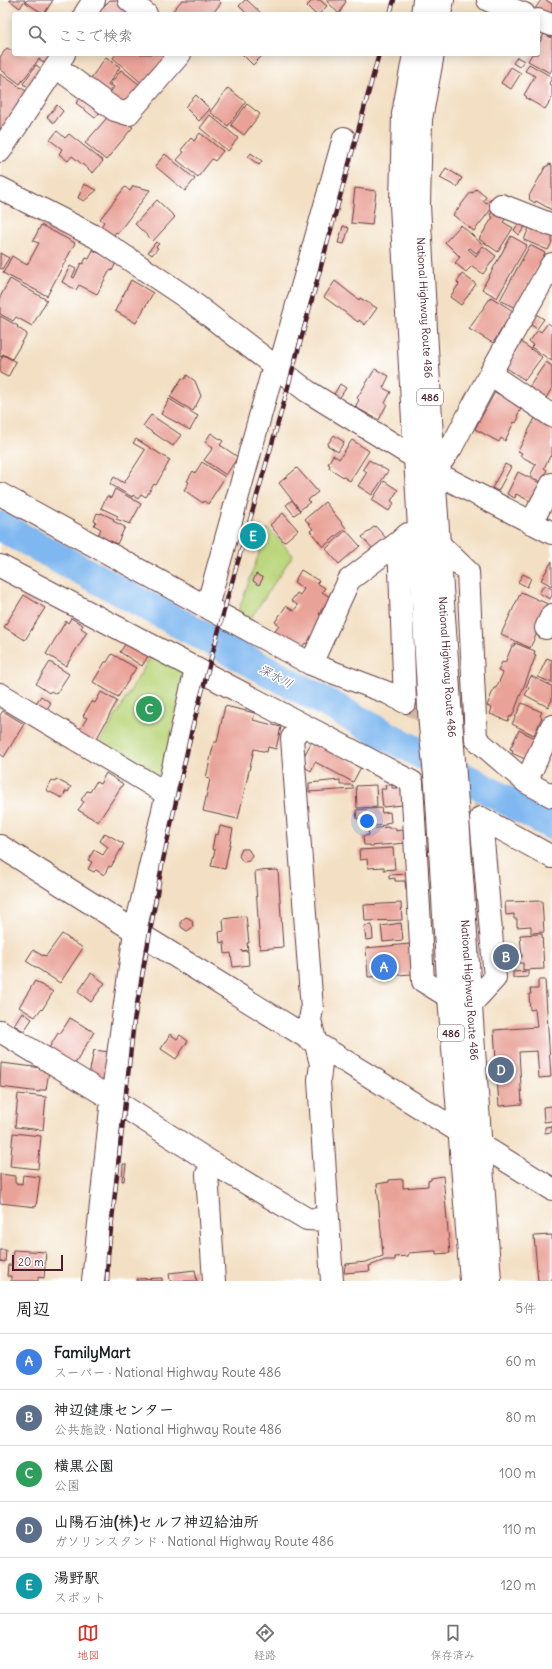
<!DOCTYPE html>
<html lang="ja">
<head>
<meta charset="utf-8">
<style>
  body { margin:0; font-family:Delius,"Klee One",sans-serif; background:#f6f6f6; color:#202124 }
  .scale { position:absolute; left:12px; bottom:10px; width:51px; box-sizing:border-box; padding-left:4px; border:2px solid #4a1f2b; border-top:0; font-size:11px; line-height:14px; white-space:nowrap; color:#4a1f2b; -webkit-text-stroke:3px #fff; paint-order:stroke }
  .you { position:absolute; left:367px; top:821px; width:14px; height:14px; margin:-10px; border:3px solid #fff; border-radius:50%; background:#1a73e8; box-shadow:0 0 0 6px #1a73e833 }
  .badge { display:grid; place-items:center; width:26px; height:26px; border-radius:50%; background:#d93025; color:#fff; font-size:13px; font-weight:700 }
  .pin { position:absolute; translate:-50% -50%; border:2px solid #fff; box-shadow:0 1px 4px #0006 }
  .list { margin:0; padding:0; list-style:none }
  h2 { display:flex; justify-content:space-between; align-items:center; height:52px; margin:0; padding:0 16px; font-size:17px }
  h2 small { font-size:13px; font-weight:400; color:#757577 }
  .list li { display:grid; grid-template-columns:26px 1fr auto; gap:12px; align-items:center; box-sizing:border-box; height:56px; padding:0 16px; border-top:1px solid #e0e0e0 }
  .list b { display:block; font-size:15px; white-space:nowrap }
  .list p { margin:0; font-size:13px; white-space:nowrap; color:#757577 }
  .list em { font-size:13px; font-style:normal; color:#757577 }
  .icon { flex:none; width:22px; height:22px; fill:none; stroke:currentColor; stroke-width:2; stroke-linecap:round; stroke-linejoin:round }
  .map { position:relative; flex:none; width:552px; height:1281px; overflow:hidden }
  .search { position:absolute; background:#fff; box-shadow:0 2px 10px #0003; left:12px; right:12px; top:12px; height:44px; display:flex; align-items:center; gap:10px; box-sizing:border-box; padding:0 14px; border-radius:4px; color:#757577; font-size:15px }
  .sheet { height:332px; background:#fff }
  nav { display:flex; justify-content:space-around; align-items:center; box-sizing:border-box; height:56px; border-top:1px solid #e0e0e0; background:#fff; font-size:11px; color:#757577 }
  nav a { display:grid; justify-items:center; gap:2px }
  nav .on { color:#d93025 }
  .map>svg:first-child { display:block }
  .green { fill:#bad57a; stroke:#827a52 }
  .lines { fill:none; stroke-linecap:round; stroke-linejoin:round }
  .river { stroke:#7fb8f0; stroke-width:30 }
  .building { fill:#e9a298 }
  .minor-tunnel { stroke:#d1b9a5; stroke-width:22; stroke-dasharray:22 11; stroke-linecap:butt }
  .minor-casing { stroke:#633c42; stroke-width:24 }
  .highway-casing { stroke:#633c42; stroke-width:24 }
  .minor { stroke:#fff; stroke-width:22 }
  .highway { stroke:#fff; stroke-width:22 }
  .rail-casing { stroke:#4a1f2b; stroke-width:4.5 }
  .rail { stroke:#fff; stroke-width:3; stroke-dasharray:9; stroke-linecap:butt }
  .labels { text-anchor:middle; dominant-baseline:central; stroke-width:3; stroke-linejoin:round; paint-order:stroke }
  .shield { fill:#fff; stroke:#80626b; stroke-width:1 }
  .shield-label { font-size:10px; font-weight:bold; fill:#4a1f2b }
  .street-label { font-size:11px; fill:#4a1f2b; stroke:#fff }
  .water-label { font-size:12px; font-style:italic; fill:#5d5570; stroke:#fff }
</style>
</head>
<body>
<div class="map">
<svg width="552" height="1281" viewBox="0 0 552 1281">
  <rect width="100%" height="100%" fill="#fff"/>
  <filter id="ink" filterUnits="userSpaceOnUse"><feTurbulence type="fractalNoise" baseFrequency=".025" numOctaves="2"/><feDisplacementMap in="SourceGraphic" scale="8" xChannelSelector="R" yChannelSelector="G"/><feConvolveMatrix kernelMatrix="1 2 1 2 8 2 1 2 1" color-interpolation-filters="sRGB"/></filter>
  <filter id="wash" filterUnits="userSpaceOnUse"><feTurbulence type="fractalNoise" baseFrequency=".012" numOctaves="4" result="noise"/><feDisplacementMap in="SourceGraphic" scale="16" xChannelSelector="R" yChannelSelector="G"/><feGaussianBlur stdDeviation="0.9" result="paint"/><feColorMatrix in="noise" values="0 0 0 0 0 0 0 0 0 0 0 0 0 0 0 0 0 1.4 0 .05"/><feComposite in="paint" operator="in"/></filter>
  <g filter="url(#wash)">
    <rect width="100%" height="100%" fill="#f3e0c4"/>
    <!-- green -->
    <path class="green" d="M268 528 293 555 249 621 237 615Z
      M152 654 186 671 161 780 98 746Z"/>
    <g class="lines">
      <!-- river -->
      <path class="river" d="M0 526 552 825"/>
    </g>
    <g id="blocks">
      <!-- building -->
      <path class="building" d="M9 0H25L20 8Z
        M27 0H53L44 14 25 2Z
        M110 0H118L132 14H96Z
        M182 0H218L221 3 212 14H170Z
        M245 0H247L262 14H247L239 6Z
        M313 0H320L327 6 319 14H315L307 6Z
        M326 0H345L346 1 339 14Z
        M541 0H546L552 4V19L535 9Z
        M544 34 552 38V69L550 73 528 61 532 54H538V45Z
        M7 48 12 51 14 49V54H52L45 63 39 59 20 84 0 69V57Z
        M116 54H177L147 88 113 58Z
        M242 54H264L253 65Z
        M106 57 120 67 108 84 112 87 104 98 86 85Z
        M517 57 524 61 519 67 513 63Z
        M529 64 552 77 549 84 552 86V98L545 109 526 98 527 97 524 95 535 76 525 71Z
        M36 65 43 70 30 88 23 84Z
        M511 67 521 73 511 89 501 83Z
        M121 70 144 88 116 108 109 94 114 87 110 84Z
        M0 74 29 93 0 137Z
        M228 88 246 102 228 126 210 112Z
        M196 95 210 109 199 121 185 107Z
        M81 97 104 107 95 118 76 103Z
        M247 104 260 114 244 135 231 125Z
        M57 105 63 111 54 123 47 117Z
        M112 112 133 127 106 160 85 143Z
        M210 115 238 138 228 151 200 128Z
        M57 131 65 138 69 134 103 161 93 173 72 156 68 161 59 154 62 149 50 140Z
        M200 133 223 151 215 161 212 159 198 177 177 160 184 152 181 150 191 138 194 141Z
        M251 153 262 161 259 165 248 157Z
        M165 154 195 179 185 191 155 166Z
        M549 164 552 165V210L536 201 535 203 529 199 530 197 529 196 546 166H548Z
        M446 168 462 178 457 187 440 178Z
        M84 184 97 190 84 201 78 198Z
        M133 186 150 190 118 233 116 232 113 236 100 228 104 222 100 219 125 187 130 191Z
        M355 188 376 191 372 225 351 223Z
        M476 189 486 197 483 201 487 203 491 199 496 203 474 231 453 215 471 192 473 193Z
        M157 200 175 217 153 241 135 224Z
        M494 209 507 217 503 222 513 228 498 252 479 239 493 217 490 215Z
        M521 220 527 224 519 235 514 230Z
        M41 225 75 243 47 296 3 273 12 256 27 265 39 243 33 241Z
        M461 225 483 245 476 253 470 248 468 249 476 256 483 246 496 256 483 274 472 266 466 272 455 263 460 257 445 242Z
        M530 225 552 235V242L548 250 524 240Z
        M343 226 349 228 344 244 338 243Z
        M511 236 527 245 497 298 482 289Z
        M156 242 159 244 156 247 158 248 152 255 148 252Z
        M530 245 545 253 515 308 500 300Z
        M93 250 112 260H117L112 271 110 270 97 294 79 285 76 290 62 282 70 266 76 269 72 277 74 278 81 263 83 264 86 258 89 259Z
        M0 253 9 258 2 269 0 268Z
        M462 274 476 284 461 305 450 297 459 284 457 282Z
        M10 279 47 300 32 326 16 317 13 321 0 314V297Z
        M131 280 153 293 136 323 115 311Z
        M335 281 359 300 360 298 377 308 365 325 359 320 358 322 324 297Z
        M491 297 513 311 493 343 469 329Z
        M534 313 544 319 537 329 527 322Z
        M0 316 18 326 17 327 27 334 12 359 3 354 1 357 0 356Z
        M548 323 552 326V361L531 347 533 345 529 342 538 330 541 332Z
        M521 342 542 357 525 380 505 367 518 343 520 345Z
        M3 355 16 362 8 377 0 373V361Z
        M546 362 552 366V388L546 398 543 396 542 398 529 387Z
        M375 369 389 376 383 388 391 392 385 403 387 404 379 420 355 407 359 400 357 398Z
        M187 375 195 381 201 396 193 411 170 397 182 378 185 379Z
        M340 384 346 388 339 399 333 396Z
        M495 392 519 405 518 407 521 409 517 416 519 417 516 423 514 422 505 441 501 438 499 442 475 429Z
        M169 399 198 416 190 430 161 414Z
        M151 415 181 435 173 446 143 426Z
        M535 418 552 427V457L550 456 544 468 547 470 541 482 530 476 536 464 520 456 522 453 518 451Z
        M211 433 223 441 220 445 238 457 226 475 204 460 213 448 205 442Z
        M334 435 344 442 338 452 327 445Z
        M136 439 170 460 156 485 154 484 146 497 141 494 138 499 133 495 132 497 110 484 114 477 124 483 145 450 133 443Z
        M352 440 369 451 350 481 329 468 330 465 328 464 333 455 339 459Z
        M369 460 388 471 372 495 358 486 367 472 363 469Z
        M202 462 225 477 208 504 204 501 203 503 184 490 189 482 187 481 193 471 195 473Z
        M505 464 511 467 498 491 492 488Z
        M297 468 318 492 308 500 310 502 300 510 279 483Z
        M518 472 540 483 530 501 516 494 515 498 507 494Z
        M384 481 398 490 391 501 394 503 389 511 372 500Z
        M115 489 141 504 130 524 116 519 118 516 101 508 107 496 111 498Z
        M292 500 300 511 294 515 286 505Z
        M325 502 346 528 323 547 310 531 313 529 305 519Z
        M97 513 100 514 101 513 114 519 113 521 125 527 117 544 98 535 101 529 94 525 96 522 94 521Z
        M283 513 298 530 284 542 270 525Z
        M253 525 258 526 253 547 247 545Z
        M375 526 387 539 374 550 362 537Z
        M346 530 360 546 339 564 326 549Z
        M552 561V586L541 580Z
        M301 570 319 581 317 583 325 588 322 592 330 597 319 614 323 617 316 629 307 644 305 643 300 650 273 633 279 625 275 622 286 606 294 611 298 605 291 601 297 593 300 595 304 589 294 582Z
        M256 574 263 578 259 585 253 581Z
        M523 574 531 578 527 587 518 582Z
        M544 585 552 589V595L550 599 539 593Z
        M521 592 550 605 530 648 501 634Z
        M24 595 45 608 25 640 4 627Z
        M71 618 83 625 81 628 87 632 66 666 46 654 66 621 68 623Z
        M126 643 148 656 142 666 120 652Z
        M515 643 535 651 534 654 536 655 512 717 510 716 508 721 490 714 492 708 487 706 494 688H496L503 673 498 671 502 662 505 663 512 646H514Z
        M112 654 136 668 118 697 93 682 105 662H107Z
        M547 658 552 660V683L538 677Z
        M50 662 69 674 56 694 51 691 49 693 36 684Z
        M531 676 552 686V700L548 707 525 695 529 688 526 687Z
        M101 692 117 701 94 744 77 734 87 718 83 716 92 701 95 703Z
        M41 696 51 703 44 713 34 706Z
        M522 703 542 712 540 716 542 717 534 735 512 724Z
        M225 706 255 713 253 720 281 727 276 749 268 747 267 752 254 749 238 819 203 811 210 779 206 778 214 742H217Z
        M3 711 24 724 4 757 0 754V715Z
        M519 730 537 739 525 759 512 753 513 750 510 749Z
        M312 741 361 767 353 782 315 762 311 771 306 768 304 756Z
        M106 773 123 784 98 822 78 810 84 802 81 800 87 791 90 792 96 782 100 784Z
        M56 779 71 787 68 792 66 791 62 798 46 790 52 780 55 782Z
        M340 780V785H353V789L309 792V783Z
        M376 785 377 807 357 808 356 786Z
        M385 785H392V788H401L402 805 383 807 381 789H386Z
        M381 808 382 813 390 812 391 822 386 823V825L363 827V824L360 825V818L357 819 356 810Z
        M220 826 233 829 225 869 211 866 215 850 212 849 215 834 218 835Z
        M388 827V828H396V831L405 829 407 843 370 846V845H364L363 836 369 835 368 829Z
        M105 833 124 844 111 867 109 866 104 875 96 870 94 872 88 869 92 862 88 860 94 850 103 855 108 847 100 841Z
        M393 848 395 869 384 870V867L368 868 367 859 360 860 359 850Z
        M242 849H248L252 855 249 861 243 862 239 856Z
        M278 870 283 947 260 949 255 871Z
        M410 874V889H406L405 881H395V878L389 879V875Z
        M542 901 544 932 531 933V926L517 927V919H514V914L506 915 505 902Z
        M401 903 402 920 365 921 364 905Z
        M246 916 249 943H247L248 950 241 951H248L249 965 233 967 231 953 225 954 224 942 220 943 219 932 224 931 223 919Z
        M186 917 192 920 193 927 187 931 181 927V921Z
        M401 923 403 940 383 942 381 926Z
        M372 925 373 939 366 940 364 926Z
        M62 934 83 948 60 983 26 961 33 950 43 956V955L46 956Z
        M542 934 544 969 523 970V963H519V957H522L520 935Z
        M410 944 412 974 368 977 366 948Z
        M528 971V977L513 978V972Z
        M91 973 105 983 91 1002 78 992Z
        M538 980H545L551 1077 539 1078 537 1051 519 1052 522 1104 499 1106 494 1030 537 1027 535 1009 530 1010 529 994H531L530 989H538Z
        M35 981 53 992 42 1010 41 1009 35 1017 19 1007Z
        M22 1012 32 1019 24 1031 14 1025Z
        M70 1018 94 1032 75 1064 49 1048 58 1033 60 1034Z
        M170 1034 177 1039 180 1035 188 1041 176 1059 161 1049Z
        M94 1050 109 1052 105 1080 93 1078 89 1075Z
        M1 1063 43 1068V1071H49L46 1090H40V1092L0 1087Z
        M18 1094 46 1097 43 1130 15 1127Z
        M552 1106V1121L544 1122 543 1107Z
        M552 1126V1132L545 1133V1127Z
        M13 1133 41 1136 38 1169 10 1166Z
        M123 1164H126L124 1181H122Z
        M0 1174 15 1176V1183L22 1184 23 1175 40 1177 36 1207 0 1203Z
        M443 1176 450 1253 436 1254V1251H433L409 1253 408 1256 395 1257V1260H385L369 1266 370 1271 344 1273 345 1266 346 1264 366 1262 383 1256 377 1184 389 1182V1180L403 1179V1188L428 1186V1181L431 1180V1178Z
        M552 1235V1281H538L534 1236Z
        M0 1250H6L5 1262 0 1261Z
        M13 1250 46 1252 44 1278 38 1277V1281H11V1276H7L8 1265H12Z
        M195 1270 197 1281H170L169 1273Z
        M162 1278V1281H137V1279Z"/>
    </g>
  </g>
  <g filter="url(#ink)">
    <use href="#blocks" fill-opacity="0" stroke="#633c42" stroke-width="1"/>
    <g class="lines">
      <!-- minor-tunnel -->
      <path class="minor-tunnel" d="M405 702 476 739
        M412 782 481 818"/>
      <!-- minor casing -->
      <g class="minor-casing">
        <path id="minor" d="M129 0 146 14
          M488 0 524 14
          M85 14 94 0
          M538 20 552 25
          M56 67 115 110 128 114 180 54
          M0 151 64 54
          M0 188 96 237 184 296 307 391 414 457 434 472 552 533
          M501 205 552 225
          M279 369 344 138
          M490 374 552 416
          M434 472 451 448 490 374 552 264
          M0 494 311 664 388 693 405 702 399 542
          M531 523 552 484
          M439 544 468 572 476 739 526 782 552 796
          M0 566 412 782 423 981 449 997
          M207 607 274 366
          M546 628 552 615
          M311 664 349 580 399 542 408 534
          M0 694 167 794
          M302 726 292 738 312 1009 310 1020 321 1064 319 1080 332 1281
          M526 782 552 726
          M481 818 552 857
          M0 846 135 931 552 1189
          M470 1005 495 978 481 818
          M0 1031 112 1099 214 1164 307 1219 327 1220
          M214 1164 207 1174 214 1281
          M93 1281 112 1099 135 931 196 669"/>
      </g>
      <!-- highway casing -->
      <g class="highway-casing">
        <g id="highway">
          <path d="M422 14 424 0"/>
          <path d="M440 14 443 0"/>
          <path d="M414 54 403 114 401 205 430 726 436 785 449 997 471 1281"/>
          <path id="s1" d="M433 54 421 119 419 205 434 472 490 1281"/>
        </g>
      </g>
      <!-- minor -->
      <use href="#minor" class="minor"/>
      <!-- highway -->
      <use href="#highway" class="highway"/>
      <!-- rail casing -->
      <g class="rail-casing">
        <path id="rail" d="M390 14 394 0
          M107 1281 108 1256 134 1021 162 865 192 729 228 596 282 409 379 54"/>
      </g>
      <!-- rail -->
      <use href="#rail" class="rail"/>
    </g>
  </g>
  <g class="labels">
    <!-- shield labels -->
    <g class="shield">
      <rect x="417" y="389" width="26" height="16" rx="3"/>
      <rect x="438" y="1025" width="26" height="16" rx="3"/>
    </g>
    <g class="shield-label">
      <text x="430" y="397">486</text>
      <text x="451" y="1033">486</text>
    </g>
    <!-- street labels -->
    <g class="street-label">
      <text stroke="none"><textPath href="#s1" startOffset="255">National Highway Route 486</textPath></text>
      <text stroke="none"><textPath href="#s1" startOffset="615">National Highway Route 486</textPath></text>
      <text stroke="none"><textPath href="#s1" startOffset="939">National Highway Route 486</textPath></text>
    </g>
    <!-- water labels -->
    <g class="water-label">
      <text transform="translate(276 676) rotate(28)">深水川</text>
    </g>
  </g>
</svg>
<div class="scale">20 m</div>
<div class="you"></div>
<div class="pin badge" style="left:384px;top:967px;background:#3f7fe0">A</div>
<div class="pin badge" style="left:506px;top:957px;background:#5c6f8a">B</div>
<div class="pin badge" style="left:149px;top:709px;background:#2e9e5b">C</div>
<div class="pin badge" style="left:501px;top:1070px;background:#5c6f8a">D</div>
<div class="pin badge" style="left:253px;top:536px;background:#0f9aa8">E</div>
<div class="search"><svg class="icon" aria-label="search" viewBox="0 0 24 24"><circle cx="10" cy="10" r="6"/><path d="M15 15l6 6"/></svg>ここで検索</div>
</div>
<section class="sheet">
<h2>周辺<small>5件</small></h2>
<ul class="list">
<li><span class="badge" style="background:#3f7fe0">A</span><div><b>FamilyMart</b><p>スーパー · National Highway Route 486</p></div><em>60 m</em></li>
<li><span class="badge" style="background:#5c6f8a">B</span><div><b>神辺健康センター</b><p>公共施設 · National Highway Route 486</p></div><em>80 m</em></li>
<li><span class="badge" style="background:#2e9e5b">C</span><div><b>横黒公園</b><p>公園</p></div><em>100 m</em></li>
<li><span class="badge" style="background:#5c6f8a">D</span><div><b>山陽石油(株)セルフ神辺給油所</b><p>ガソリンスタンド · National Highway Route 486</p></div><em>110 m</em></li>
<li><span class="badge" style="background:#0f9aa8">E</span><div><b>湯野駅</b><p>スポット</p></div><em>120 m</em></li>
</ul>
</section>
<nav>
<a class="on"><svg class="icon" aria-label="map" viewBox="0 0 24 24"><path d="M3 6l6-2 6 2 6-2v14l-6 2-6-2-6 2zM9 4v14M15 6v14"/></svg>地図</a>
<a><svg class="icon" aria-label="directions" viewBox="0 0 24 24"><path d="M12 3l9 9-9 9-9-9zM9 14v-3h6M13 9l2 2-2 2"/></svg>経路</a>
<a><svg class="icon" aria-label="saved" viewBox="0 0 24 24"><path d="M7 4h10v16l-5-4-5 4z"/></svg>保存済み</a>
</nav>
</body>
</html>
